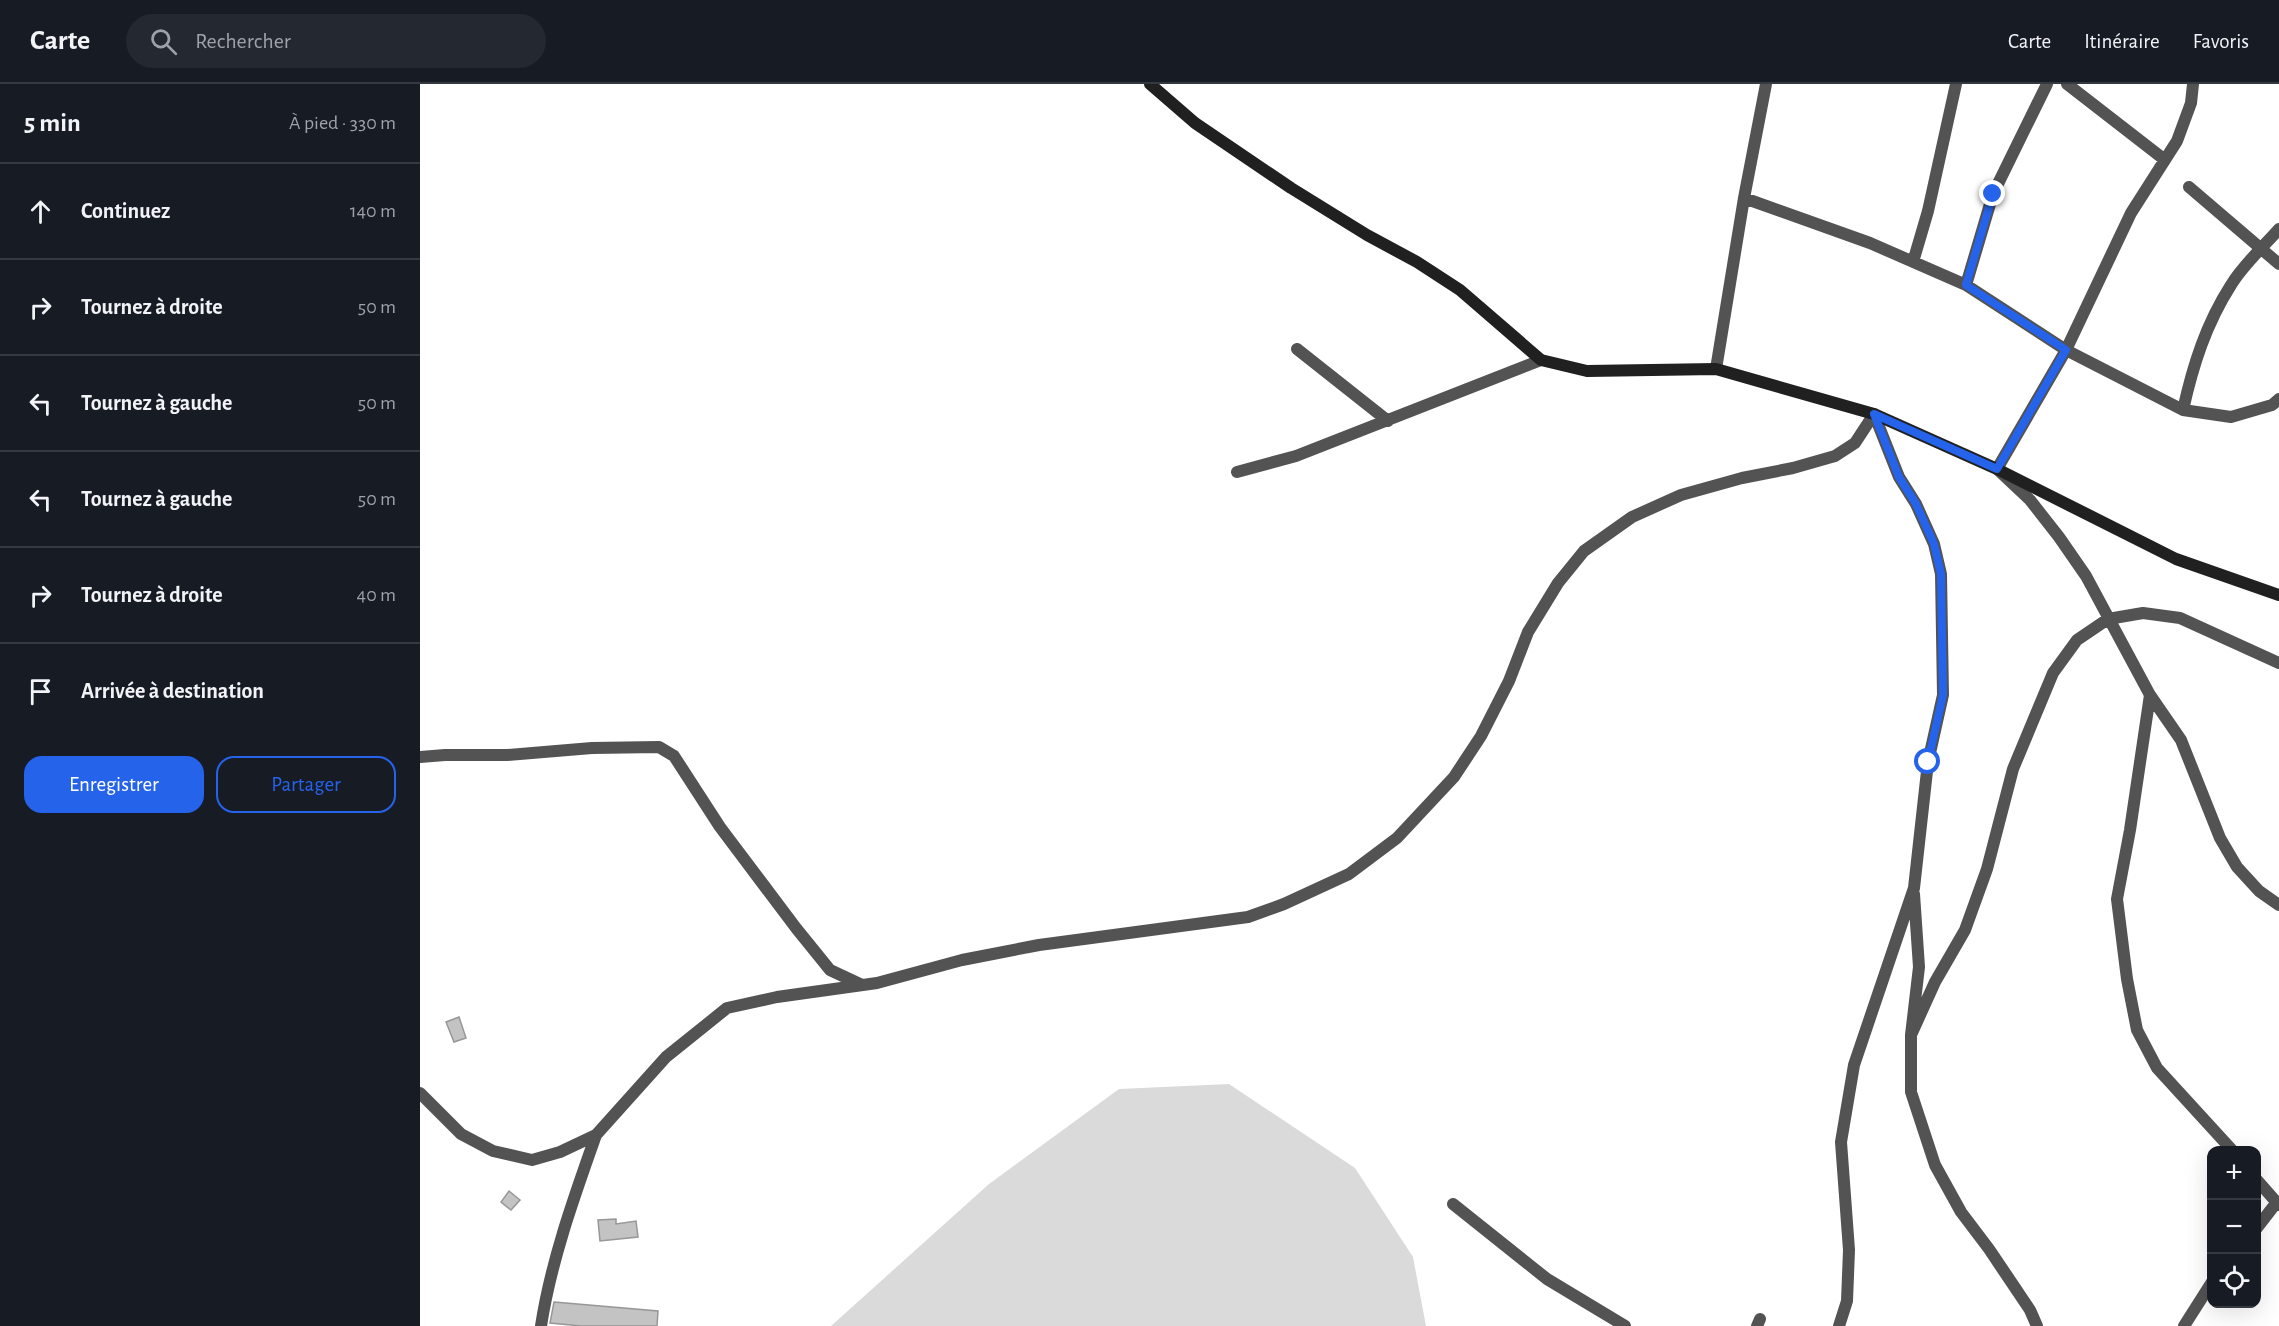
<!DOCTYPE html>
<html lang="fr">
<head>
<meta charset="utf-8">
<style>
  body { margin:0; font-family:"Alegreya Sans",sans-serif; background:#242831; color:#f1f3f6 }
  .controls { position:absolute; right:18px; bottom:18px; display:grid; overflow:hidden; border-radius:12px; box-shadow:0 6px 24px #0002 }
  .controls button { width:54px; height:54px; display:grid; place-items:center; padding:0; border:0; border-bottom:2px solid #363941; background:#171b24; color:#f1f3f6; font:30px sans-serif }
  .stop { position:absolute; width:18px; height:18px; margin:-14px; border:4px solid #2563eb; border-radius:50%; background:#fff }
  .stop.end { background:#2563eb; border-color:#fff; box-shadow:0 2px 6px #0008 }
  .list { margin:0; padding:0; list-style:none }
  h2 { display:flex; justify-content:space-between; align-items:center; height:78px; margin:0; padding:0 24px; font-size:26px }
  h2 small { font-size:20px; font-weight:400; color:#9ea1a6 }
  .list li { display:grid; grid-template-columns:39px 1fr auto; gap:18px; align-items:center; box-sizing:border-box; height:96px; padding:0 24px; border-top:2px solid #363941 }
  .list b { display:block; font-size:22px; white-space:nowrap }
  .list em { font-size:20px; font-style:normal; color:#9ea1a6 }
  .actions { display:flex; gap:12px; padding:18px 24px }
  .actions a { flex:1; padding:14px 0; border:2px solid #2563eb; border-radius:18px; text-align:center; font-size:21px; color:#2563eb }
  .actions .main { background:#2563eb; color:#fff }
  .icon { flex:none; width:33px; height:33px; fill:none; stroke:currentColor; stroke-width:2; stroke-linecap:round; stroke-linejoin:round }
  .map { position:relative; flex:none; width:1859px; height:1242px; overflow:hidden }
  header { display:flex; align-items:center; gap:36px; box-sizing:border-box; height:84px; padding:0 30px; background:#171b24; border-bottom:2px solid #363941 }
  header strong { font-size:28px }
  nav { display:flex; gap:33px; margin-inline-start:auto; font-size:21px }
  .search { width:420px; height:54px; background:#242831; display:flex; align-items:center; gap:15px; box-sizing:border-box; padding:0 21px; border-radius:33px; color:#9ea1a6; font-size:22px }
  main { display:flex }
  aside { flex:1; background:#171b24 }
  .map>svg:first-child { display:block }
  .green { fill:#dadada }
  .building { fill:#c3c3c3; stroke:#979797; stroke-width:1.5 }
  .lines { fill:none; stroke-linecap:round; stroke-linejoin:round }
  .street { stroke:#535353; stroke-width:12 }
  .secondary { stroke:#202020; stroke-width:12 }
  .route { stroke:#2563eb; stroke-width:8 }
</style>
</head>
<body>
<header>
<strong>Carte</strong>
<div class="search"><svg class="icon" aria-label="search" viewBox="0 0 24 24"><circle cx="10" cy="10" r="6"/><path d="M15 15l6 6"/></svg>Rechercher</div>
<nav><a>Carte</a><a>Itinéraire</a><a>Favoris</a></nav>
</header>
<main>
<aside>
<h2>5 min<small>À pied · 330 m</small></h2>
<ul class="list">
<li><svg class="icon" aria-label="ahead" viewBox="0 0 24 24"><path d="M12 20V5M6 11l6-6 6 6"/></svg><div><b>Continuez</b></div><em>140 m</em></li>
<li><svg class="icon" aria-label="right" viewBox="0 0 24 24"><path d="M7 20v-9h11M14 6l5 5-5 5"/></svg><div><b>Tournez à droite</b></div><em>50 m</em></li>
<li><svg class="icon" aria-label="left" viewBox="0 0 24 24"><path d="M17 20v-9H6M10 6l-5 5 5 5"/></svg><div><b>Tournez à gauche</b></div><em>50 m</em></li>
<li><svg class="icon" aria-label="left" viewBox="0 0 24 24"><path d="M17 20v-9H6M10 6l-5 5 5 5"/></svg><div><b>Tournez à gauche</b></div><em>50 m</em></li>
<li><svg class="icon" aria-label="right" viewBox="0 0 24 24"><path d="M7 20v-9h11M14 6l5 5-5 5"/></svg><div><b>Tournez à droite</b></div><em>40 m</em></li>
<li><svg class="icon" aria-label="arrive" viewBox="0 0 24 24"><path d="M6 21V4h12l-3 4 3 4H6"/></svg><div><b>Arrivée à destination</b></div></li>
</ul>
<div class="actions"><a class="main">Enregistrer</a><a>Partager</a></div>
</aside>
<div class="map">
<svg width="1859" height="1242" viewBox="0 0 1859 1242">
  <rect width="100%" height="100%" fill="#fff"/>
  <!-- green -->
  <path class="green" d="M809 1000 935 1084 993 1173 1006 1242H411L569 1100 699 1005Z"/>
  <!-- building -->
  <path class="building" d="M39 933 46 954 34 958 26 938Z
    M89 1107 100 1116 91 1126 81 1118Z
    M196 1135V1140L216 1137 218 1153 180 1157 178 1136Z
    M134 1218 238 1227 237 1242H161L130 1239Z"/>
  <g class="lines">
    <!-- street -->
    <path class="street" d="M1647 0 1745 76
      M1773 0 1771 19 1757 57 1711 129 1646 266 1577 385 1610 416 1639 453 1666 492 1730 611 1761 656 1800 754 1817 783 1839 807 1859 821
      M1769 103 1859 180
      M1324 114 1450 159 1546 201 1646 266 1763 326 1811 333 1852 321 1859 315
      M1493 178 1508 127 1536 0
      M1546 201 1573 110 1627 0
      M877 265 968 337
      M1296 285 1324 114 1346 0
      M1763 326C1773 281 1786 240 1811 201 1823 181 1843 163 1859 145
      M817 388 876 372 1121 276
      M1730 611 1710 746 1697 815 1707 895 1717 946 1737 984 1812 1066
      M0 673 25 671H87L172 664 239 663 254 672 300 743 376 844 410 886 442 901
      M1494 810 1499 883 1491 951V1008L1515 1081 1541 1128 1569 1165 1610 1226 1617 1242
      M1491 951 1515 898 1545 846 1567 785 1593 685 1633 589 1657 556 1688 535 1723 529 1760 534 1859 579
      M0 1009 41 1050 73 1067 112 1076 140 1068 176 1051 246 973 307 924 357 913 457 899 542 876 619 861 828 833 864 820 929 790 977 754 1034 693 1061 652 1089 597 1108 548 1138 499 1164 467 1212 433 1261 411 1322 394 1373 384 1415 372 1435 359 1454 330
      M1836 1095 1859 1121
      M1033 1120 1127 1195 1205 1242
      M1836 1145 1857 1118
      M121 1242C131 1177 154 1113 176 1051
      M1337 1242 1340 1235
      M1419 1242 1427 1217 1429 1166 1421 1058 1434 981 1494 804 1508 678 1523 611 1521 490 1514 460 1496 420 1479 393 1454 330
      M1764 1242 1792 1198"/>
    <!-- secondary -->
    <path class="secondary" d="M730 0 775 39 871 104 947 151 997 178 1040 206 1121 276 1167 287 1296 285 1454 330 1577 385 1756 475 1859 511"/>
  </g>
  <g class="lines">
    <!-- route -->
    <path class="route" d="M1508 678 1523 611 1521 490 1514 460 1496 420 1479 393 1454 330 1577 385 1646 266 1546 201 1573 110"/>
  </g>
</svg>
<div class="controls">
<button>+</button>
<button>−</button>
<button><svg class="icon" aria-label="locate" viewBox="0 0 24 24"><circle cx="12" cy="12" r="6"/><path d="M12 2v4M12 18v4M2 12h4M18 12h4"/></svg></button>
</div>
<div class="stop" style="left:1508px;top:678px"></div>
<div class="stop end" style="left:1573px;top:110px"></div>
</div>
</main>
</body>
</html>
